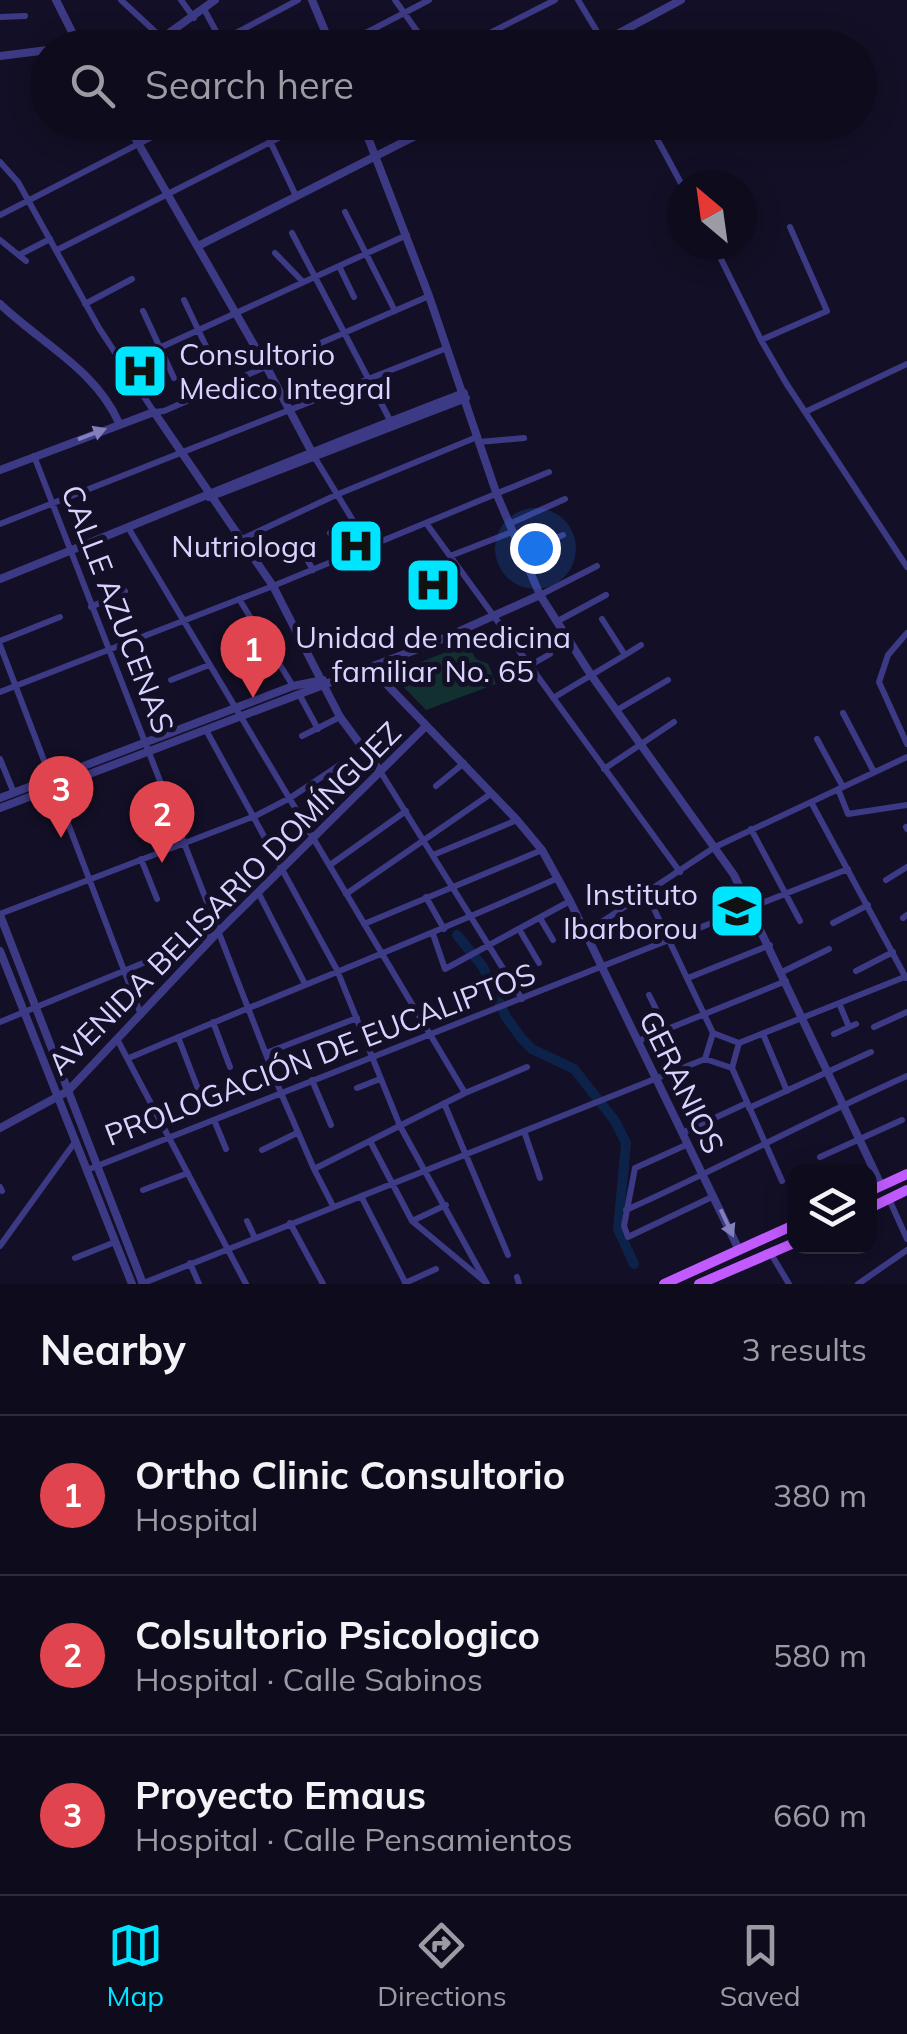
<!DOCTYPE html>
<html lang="en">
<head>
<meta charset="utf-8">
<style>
  body { margin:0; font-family:Mulish,sans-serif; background:#1c1929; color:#f1f3f6 }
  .controls { position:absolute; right:30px; bottom:30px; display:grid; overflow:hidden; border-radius:20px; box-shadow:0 5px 25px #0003 }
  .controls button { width:90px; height:90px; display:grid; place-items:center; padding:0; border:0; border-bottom:2px solid #2e2b3b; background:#0e0b1c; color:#f1f3f6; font:50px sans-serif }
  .compass { position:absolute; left:667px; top:170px; width:90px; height:90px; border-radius:50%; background:#0e0b1c; box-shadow:0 5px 25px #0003; rotate:331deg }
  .you { position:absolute; left:535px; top:548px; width:35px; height:35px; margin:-25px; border:8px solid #fff; border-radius:50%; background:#1a73e8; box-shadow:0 0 0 15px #1a73e833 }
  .badge { display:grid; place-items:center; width:65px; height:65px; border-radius:50%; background:#00e5ff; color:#fff; font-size:32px; font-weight:700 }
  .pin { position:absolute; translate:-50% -82px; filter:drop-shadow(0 2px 5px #0008) }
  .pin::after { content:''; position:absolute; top:52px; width:35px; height:30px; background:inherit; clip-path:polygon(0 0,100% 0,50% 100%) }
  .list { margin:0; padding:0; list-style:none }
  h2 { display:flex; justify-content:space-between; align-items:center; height:130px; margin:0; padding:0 40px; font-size:42px }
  h2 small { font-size:32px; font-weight:400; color:#9b9ba3 }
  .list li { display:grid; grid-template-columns:65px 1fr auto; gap:30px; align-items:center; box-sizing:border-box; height:160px; padding:0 40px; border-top:2px solid #2e2b3b }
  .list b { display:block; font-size:38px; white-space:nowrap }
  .list p { margin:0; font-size:32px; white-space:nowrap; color:#9b9ba3 }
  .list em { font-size:32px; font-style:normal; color:#9b9ba3 }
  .icon { flex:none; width:55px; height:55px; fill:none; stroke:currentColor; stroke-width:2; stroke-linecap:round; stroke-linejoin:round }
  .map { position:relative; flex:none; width:907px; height:1284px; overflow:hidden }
  .search { position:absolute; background:#0e0b1c; box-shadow:0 5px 25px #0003; left:30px; right:30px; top:30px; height:110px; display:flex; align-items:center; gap:25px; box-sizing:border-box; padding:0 35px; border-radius:55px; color:#9b9ba3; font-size:38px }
  .sheet { height:610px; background:#0e0b1c }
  nav { display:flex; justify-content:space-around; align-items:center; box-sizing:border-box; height:140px; border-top:2px solid #2e2b3b; background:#0e0b1c; font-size:28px; color:#9b9ba3 }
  nav a { display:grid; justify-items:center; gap:5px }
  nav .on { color:#00e5ff }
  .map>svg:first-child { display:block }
  .green { fill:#12302f }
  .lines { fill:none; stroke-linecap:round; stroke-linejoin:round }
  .river { stroke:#0c2248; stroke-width:10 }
  .minor { stroke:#3d3a85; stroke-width:6 }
  .tertiary { stroke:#3d3a85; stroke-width:8 }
  .primary { stroke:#c25bff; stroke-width:10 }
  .oneway { fill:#837fbc }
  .labels { text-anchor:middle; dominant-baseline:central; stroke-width:10; stroke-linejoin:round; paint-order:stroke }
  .poi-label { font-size:30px; fill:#d9d4ff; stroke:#130f26; text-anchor:end }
  .street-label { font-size:30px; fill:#d9d4ff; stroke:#130f26 }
</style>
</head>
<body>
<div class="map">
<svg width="907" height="1284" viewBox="0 0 907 1284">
  <rect width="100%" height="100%" fill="#130f26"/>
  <!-- green -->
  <path class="green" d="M467 644 476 659 488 664 496 684 426 710 394 677 395 672Z"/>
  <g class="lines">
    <!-- river -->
    <path class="river" d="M457 935 483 967 506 1017 522 1039 532 1049 574 1069 615 1121 626 1143 618 1229 634 1264"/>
    <!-- minor -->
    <path class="minor" d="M121 0 162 38
      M181 0 194 18
      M395 0 429 48
      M578 0 607 48
      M204 9 225 48
      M0 17 25 16
      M221 41 298 0
      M337 48 429 0
      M460 48 555 0
      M261 122 296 196
      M648 122 682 185
      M0 162 18 182 99 328 154 412 164 411 429 296
      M345 212 395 311
      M0 215 181 122
      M292 233 391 422
      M0 240 26 261
      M714 245 761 340 786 383 907 567
      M57 250 310 122
      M275 253 303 282
      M19 255 50 239
      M339 266 354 297
      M184 300 213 361
      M85 304 132 279
      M143 311 174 378
      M761 340 827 311 790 227
      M124 364 407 235
      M805 412 907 364
      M479 442 524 438
      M34 456 281 1093 314 1169 465 1093 527 1067
      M315 458 369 547
      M426 523 680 872
      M0 524 447 348
      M509 524 565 499
      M129 529 465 1093
      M330 533 351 522
      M242 539 336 495 477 437
      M297 541 313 570
      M521 552 563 535
      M450 556 512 532
      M540 595 597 566
      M239 599 293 686
      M91 607 125 591
      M556 622 606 595
      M907 633 888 655 879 682 907 744
      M0 641 60 617
      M0 645 141 1015
      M625 655 641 645
      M529 666 550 654
      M171 680 209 665
      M0 692 273 586 549 472
      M299 694 318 729
      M553 698 625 655 602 619
      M617 710 668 680
      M843 713 874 772
      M206 730 337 970 400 1126 487 1284
      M302 736 340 717
      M817 739 843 787
      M0 759 14 793
      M604 769 674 722
      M380 771 522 999
      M436 786 464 763
      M838 789 848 814 907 805
      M811 802 906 978
      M906 827 907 829
      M751 829 800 921
      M433 855 517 820
      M141 859 157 899
      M330 865 406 811
      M886 880 907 867
      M258 892 305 984
      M346 894 492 793
      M647 894 713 1033
      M426 897 444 929
      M0 914 255 816 290 798 341 764
      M540 918 553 940
      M903 918 907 915
      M833 923 868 905
      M364 924 542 850
      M519 929 539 963
      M585 933 715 847 907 757
      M433 934 445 969 570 901
      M856 971 893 952
      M782 972 829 949
      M688 978 770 945
      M649 995 666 1029
      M839 1003 849 1027
      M0 1022 216 933
      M213 1022 230 1067
      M874 1027 907 1012
      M763 1034 787 1091
      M834 1034 856 1024
      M178 1037 198 1089
      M117 1039 246 1284
      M638 1041 786 981
      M266 1053 357 1018
      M129 1058C272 997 416 942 558 878
      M705 1059 713 1033 739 1043 907 976
      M705 1059 732 1068 739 1043
      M732 1068 782 1181
      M312 1080 331 1125
      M357 1088 380 1079
      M444 1103 508 1255
      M749 1108 871 1052
      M214 1120 226 1149
      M524 1131 540 1178
      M682 1133 747 1103
      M370 1141 412 1221 484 1281
      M686 1145 635 1168 624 1226 628 1237 714 1196
      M262 1150 297 1133
      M820 1157 902 1120
      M314 1169 333 1206
      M87 1170 848 869
      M0 1187 2 1191
      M143 1190 188 1173
      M361 1196 406 1284
      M889 1199 907 1239
      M626 1210C721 1168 812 1118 907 1076
      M247 1221 254 1236
      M412 1221 446 1205
      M290 1223 323 1284
      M0 1246 75 1142
      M771 1254 789 1284
      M75 1258 115 1242
      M190 1263 199 1284
      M517 1277 519 1284
      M405 1283 436 1269
      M141 1284 705 1059
      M858 1284 907 1250"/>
    <!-- tertiary -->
    <path class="tertiary" d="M56 0 80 48
      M312 0 332 48
      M69 48 162 38 215 0
      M591 48 681 0
      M0 56 48 50
      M126 122 266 366 315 458
      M362 122 429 296 497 495 540 595 591 675 734 875 881 1185
      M198 246 443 122
      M0 304C42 344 95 369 119 423
      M0 470 154 412 273 586 340 717 380 771
      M209 497 466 398
      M0 579C155 517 308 452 464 393
      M371 668 517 820 542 850 570 901 739 1250
      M0 798 293 686 323 680
      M0 808 431 644 540 595
      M0 915 143 1284
      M0 951 132 1284
      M0 1128 68 1091 218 932 426 726"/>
    <!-- primary -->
    <path class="primary" d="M870 1191 907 1174
      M870 1208 907 1190
      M664 1284 794 1225
      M699 1284 794 1243"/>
  </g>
  <!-- one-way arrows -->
  <defs><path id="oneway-solid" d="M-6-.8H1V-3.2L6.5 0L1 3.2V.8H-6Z" transform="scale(2.5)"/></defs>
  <g class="oneway">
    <use href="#oneway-solid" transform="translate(92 434) rotate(-21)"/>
    <use href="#oneway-solid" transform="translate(727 1223) rotate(65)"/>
  </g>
  <!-- icons -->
  <defs>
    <g id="hospital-square" transform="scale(2.875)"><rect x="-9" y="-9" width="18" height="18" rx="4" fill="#00e5ff" stroke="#130f26"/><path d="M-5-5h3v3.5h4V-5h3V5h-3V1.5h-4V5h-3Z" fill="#111"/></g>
    <g id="university-square" transform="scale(2.875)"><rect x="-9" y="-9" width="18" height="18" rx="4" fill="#00e5ff" stroke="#130f26"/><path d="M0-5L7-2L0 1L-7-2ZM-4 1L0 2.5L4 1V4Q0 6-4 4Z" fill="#111"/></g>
  </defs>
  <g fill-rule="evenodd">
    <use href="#hospital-square" x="140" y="371"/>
    <use href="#hospital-square" x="356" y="546"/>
    <use href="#hospital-square" x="433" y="585"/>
    <use href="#university-square" x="737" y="911"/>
  </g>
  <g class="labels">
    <!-- poi labels -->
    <g class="poi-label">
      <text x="179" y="354" text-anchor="start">Consultorio<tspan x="179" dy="34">Medico Integral</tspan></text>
      <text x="317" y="546">Nutriologa</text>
      <text x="433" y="637" text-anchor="middle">Unidad de medicina<tspan x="433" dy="34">familiar No. 65</tspan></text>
      <text x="698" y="894">Instituto<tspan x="698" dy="34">Ibarborou</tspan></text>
    </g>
    <!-- street labels -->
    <g class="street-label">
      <text transform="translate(118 609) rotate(69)">CALLE AZUCENAS</text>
      <text transform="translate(224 898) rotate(-45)">AVENIDA BELISARIO DOMÍNGUEZ</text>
      <text transform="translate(320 1054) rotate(-21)">PROLOGACIÓN DE EUCALIPTOS</text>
      <text transform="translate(682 1082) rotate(64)">GERANIOS</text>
    </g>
  </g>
</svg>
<div class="controls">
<button><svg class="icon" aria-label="layers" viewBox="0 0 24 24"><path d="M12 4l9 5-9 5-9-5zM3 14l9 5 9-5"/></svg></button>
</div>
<svg class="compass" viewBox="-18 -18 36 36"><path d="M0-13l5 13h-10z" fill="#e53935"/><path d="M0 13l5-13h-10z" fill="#9b9ba3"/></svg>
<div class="you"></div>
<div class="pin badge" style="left:253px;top:698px;background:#e0444e">1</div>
<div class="pin badge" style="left:162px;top:863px;background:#e0444e">2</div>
<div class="pin badge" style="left:61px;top:838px;background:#e0444e">3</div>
<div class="search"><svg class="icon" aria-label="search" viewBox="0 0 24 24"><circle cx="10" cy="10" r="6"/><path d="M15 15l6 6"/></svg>Search here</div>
</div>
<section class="sheet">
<h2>Nearby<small>3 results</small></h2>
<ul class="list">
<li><span class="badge" style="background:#e0444e">1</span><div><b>Ortho Clinic Consultorio</b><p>Hospital</p></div><em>380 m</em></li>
<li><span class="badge" style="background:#e0444e">2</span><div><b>Colsultorio Psicologico</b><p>Hospital · Calle Sabinos</p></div><em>580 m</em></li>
<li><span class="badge" style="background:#e0444e">3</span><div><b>Proyecto Emaus</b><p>Hospital · Calle Pensamientos</p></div><em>660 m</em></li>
</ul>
</section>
<nav>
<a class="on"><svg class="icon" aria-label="map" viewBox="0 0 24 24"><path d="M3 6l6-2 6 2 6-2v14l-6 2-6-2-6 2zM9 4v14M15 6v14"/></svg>Map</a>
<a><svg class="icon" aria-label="directions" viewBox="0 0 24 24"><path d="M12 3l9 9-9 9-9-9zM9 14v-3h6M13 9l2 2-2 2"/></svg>Directions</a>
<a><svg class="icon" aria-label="saved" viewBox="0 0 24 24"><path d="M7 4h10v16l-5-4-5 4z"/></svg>Saved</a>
</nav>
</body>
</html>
